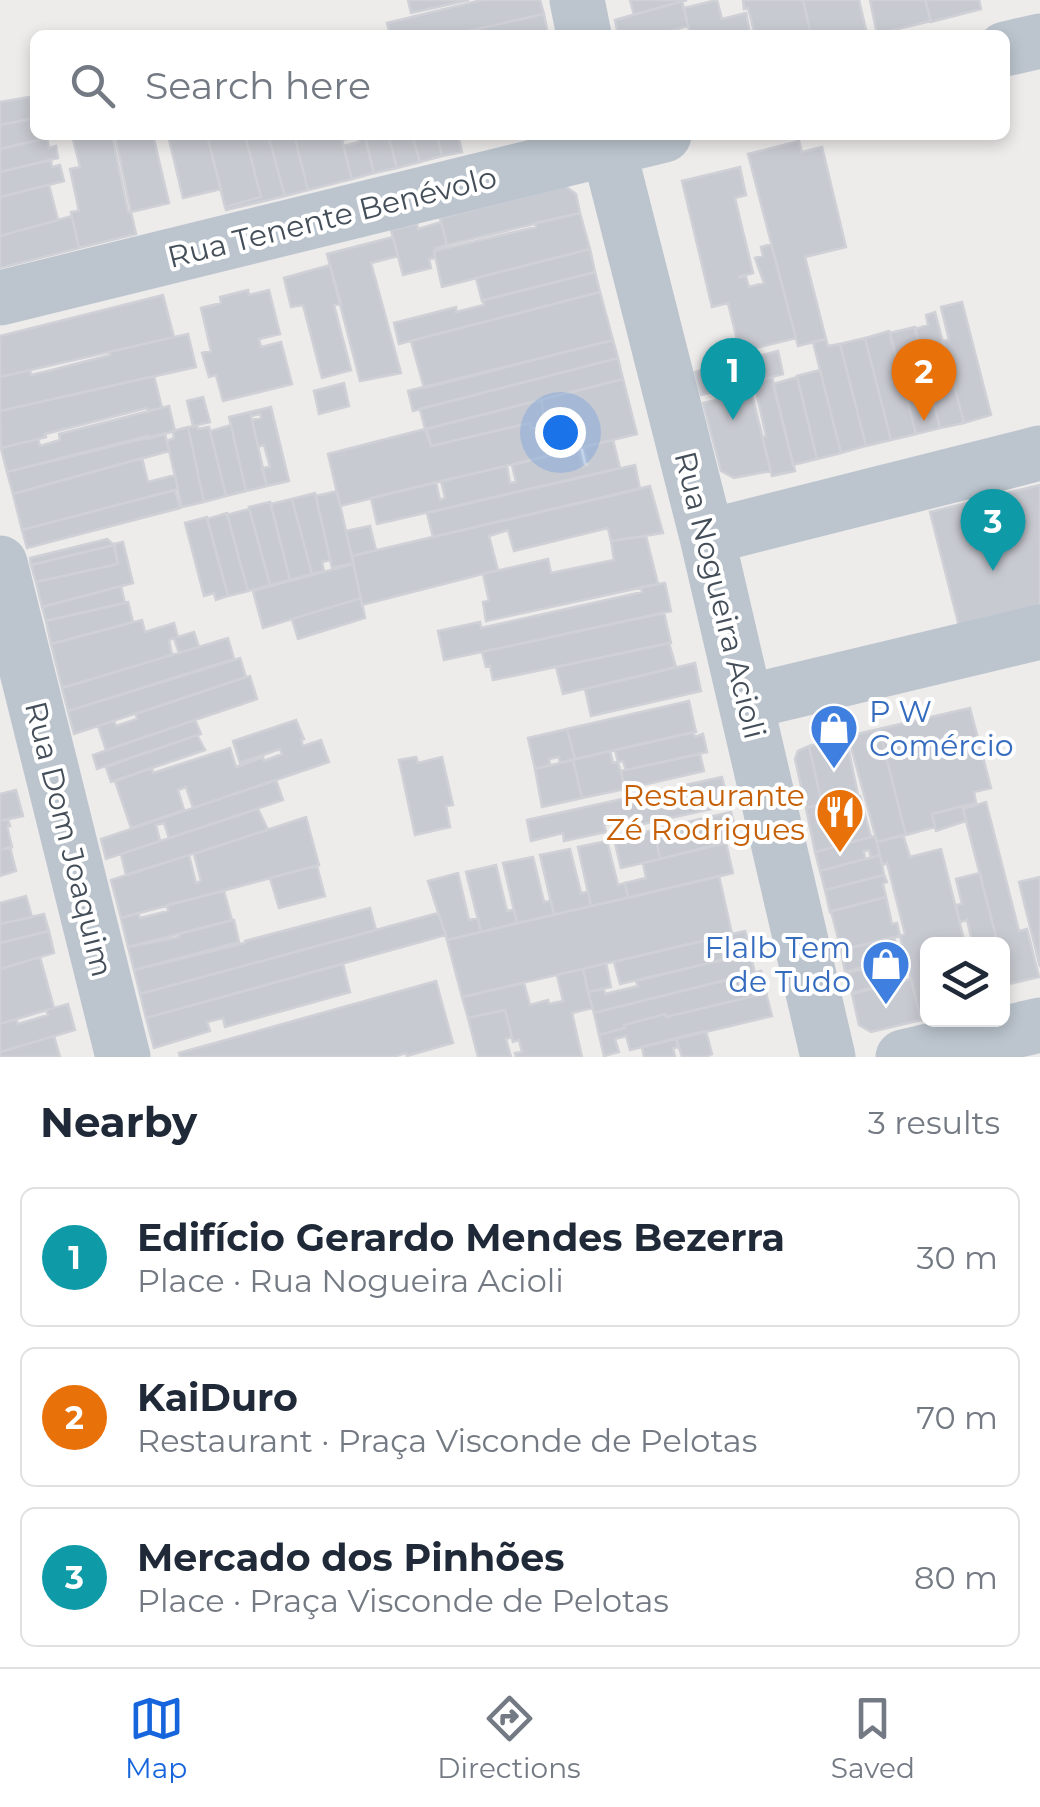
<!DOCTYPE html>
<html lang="en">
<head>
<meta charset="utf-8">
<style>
  body { margin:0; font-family:Montserrat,sans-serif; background:#f2f2f3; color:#1f2937 }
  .controls { position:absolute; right:30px; bottom:30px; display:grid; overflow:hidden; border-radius:15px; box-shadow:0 5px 15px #0003 }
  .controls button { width:90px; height:90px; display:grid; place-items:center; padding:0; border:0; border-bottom:2px solid #e0e1e3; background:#fff; color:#1f2937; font:50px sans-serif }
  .you { position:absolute; left:560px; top:432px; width:35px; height:35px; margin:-25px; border:8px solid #fff; border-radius:50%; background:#1a73e8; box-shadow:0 0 0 15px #1a73e833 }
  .badge { display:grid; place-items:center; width:65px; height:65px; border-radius:50%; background:#1765dc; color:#fff; font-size:32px; font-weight:700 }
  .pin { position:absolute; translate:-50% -82px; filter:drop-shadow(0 2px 5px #0008) }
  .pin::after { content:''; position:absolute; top:52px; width:35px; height:30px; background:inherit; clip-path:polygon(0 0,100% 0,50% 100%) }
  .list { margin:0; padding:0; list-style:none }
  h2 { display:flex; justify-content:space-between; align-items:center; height:130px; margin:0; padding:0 40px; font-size:42px }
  h2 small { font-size:32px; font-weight:400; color:#747a83 }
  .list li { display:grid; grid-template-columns:65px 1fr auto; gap:30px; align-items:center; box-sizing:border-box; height:140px; margin:0 20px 20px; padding:0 20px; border:2px solid #e0e1e3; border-radius:15px }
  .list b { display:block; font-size:38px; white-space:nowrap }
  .list p { margin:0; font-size:32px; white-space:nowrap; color:#747a83 }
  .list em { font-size:32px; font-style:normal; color:#747a83 }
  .icon { flex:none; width:55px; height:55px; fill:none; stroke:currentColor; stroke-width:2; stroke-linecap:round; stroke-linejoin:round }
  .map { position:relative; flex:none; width:1040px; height:1057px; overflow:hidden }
  .search { position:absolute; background:#fff; box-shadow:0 5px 15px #0003; left:30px; right:30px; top:30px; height:110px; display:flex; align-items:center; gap:25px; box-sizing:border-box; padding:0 35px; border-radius:15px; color:#747a83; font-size:38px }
  .sheet { height:610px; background:#fff }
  nav { display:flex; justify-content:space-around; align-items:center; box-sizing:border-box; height:140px; border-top:2px solid #e0e1e3; background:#fff; font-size:28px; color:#747a83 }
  nav a { display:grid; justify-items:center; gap:5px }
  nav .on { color:#1765dc }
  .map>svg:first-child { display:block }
  .building { fill:#c8cad1; stroke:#cfd1d7; stroke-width:2.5 }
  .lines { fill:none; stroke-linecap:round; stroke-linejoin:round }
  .minor { stroke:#bcc5ce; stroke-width:55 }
  .labels { text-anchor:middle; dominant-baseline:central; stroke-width:8; stroke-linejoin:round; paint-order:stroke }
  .street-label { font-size:30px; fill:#444e59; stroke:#fff }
  .shop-label { font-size:30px; fill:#366cbe; stroke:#fff; text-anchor:start }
  .food-label { font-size:30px; fill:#c56008; stroke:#fff; text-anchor:end }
</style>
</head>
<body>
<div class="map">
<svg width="1040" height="1057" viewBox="0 0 1040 1057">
  <rect width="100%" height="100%" fill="#eeebeb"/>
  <!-- building -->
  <path class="building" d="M408 0H469L411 13Z
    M482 0H540L544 14 451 35H390L387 23Z
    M630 0H687L634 15Z
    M717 0 722 19 746 13 750 33 745 35H690L684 8Z
    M743 0H803L811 35H755L748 8 744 9Z
    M803 0H859L867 34 811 35Z
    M870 0H925L931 21 877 34Z
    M925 0H979L981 9 931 22Z
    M682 1 688 26 655 35H618L615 20Z
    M544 14 548 35H451L521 19Z
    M35 96V118L0 125V102Z
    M35 118V135L53 137 0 149V125Z
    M72 135H112L128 212H131L136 234 79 248 71 212 79 211 70 169 80 167Z
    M115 135H153L169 203 131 212Z
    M168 135H207L221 189 183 198Z
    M207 135H245L261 197 225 207Z
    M245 135H268L285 196 226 210 225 207 261 197Z
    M268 135H294L308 190 285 196Z
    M294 135H341L352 179 308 190Z
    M341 135H364L374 173 352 179 343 146 359 142 358 136 342 140Z
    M383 135H388L397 168 374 173 366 140Z
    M388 135H412L420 162 397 168Z
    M412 135H437L442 156 420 162Z
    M437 135H458L462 152 442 156Z
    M47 138 49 148 56 146 58 158 0 172V149Z
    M799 141 802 152 822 147 846 247 805 257 826 339 798 346 748 154Z
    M51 160 52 167 60 165 64 181 0 197V172Z
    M740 167 746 195 735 198 753 273 738 277H746L749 287 764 283 755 258 763 256 761 247 771 244 796 338 740 352 728 303 712 307 682 181Z
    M49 185 58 220 0 236V197Z
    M565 186 576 194 580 213 447 245 440 218Z
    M580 213 590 249 442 287 434 251 536 227 535 223Z
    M72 216 79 248 0 268V236Z
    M441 222 447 245 436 248 437 250 434 251 435 258 429 259 431 268 403 275 391 230 417 224 418 229Z
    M393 237 398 256 371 263 401 373 360 381 327 254Z
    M590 249 595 272 482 301 476 278Z
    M330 265 341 304 334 305 351 370 322 378 303 305 291 307 284 278Z
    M595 272 600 292 399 344 394 323 456 307V312L484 305 483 300Z
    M248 290 249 295 269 290 280 334 259 339 261 347 281 342 292 384 223 401 216 375 209 377 202 353 211 351 201 308 221 303 220 297Z
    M600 292 613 340 424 388 411 341Z
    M163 295 174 337 0 377V336Z
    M962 302 991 415 964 423 943 341 949 340 941 307Z
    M935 312 964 423 940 428 915 329 928 325 926 315Z
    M915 327 940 428 916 434 890 333Z
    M889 331 916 434 891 440 865 338Z
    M188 334 196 367 0 411V377L30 370 31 375 48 371 110 355 109 352Z
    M865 338 891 440 866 446 840 344Z
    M826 339 828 346 840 344 866 446 841 453 813 342Z
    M613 340 618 358 413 411 408 391Z
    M778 351 783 374 701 395 695 372Z
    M618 358 623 379 425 429 420 409 423 408Z
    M820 370 841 453 817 459 797 376Z
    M154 376 162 408 148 411 147 408 45 434 46 437 1 448 0 411Z
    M772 377 795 471 772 476 762 437 766 436 754 382Z
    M797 377 817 459 793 465 773 384Z
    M623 379 637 434 340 506 328 454 425 429 431 446 530 423 531 429 546 426 541 400Z
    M344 383 349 406 319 414 314 391Z
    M749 383 771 471 734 478 721 471 703 403 722 399 721 390Z
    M203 397 210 422 193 426 187 401Z
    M541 400 546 426 531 429 530 423 431 446 427 429Z
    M169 406 175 431 7 472 1 448 38 439 40 446 60 440 59 434Z
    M271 407 289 481 267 486 262 468 270 467 264 445 258 447 252 420 261 418 260 414 251 416 250 412Z
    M250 412 267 486 246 491 229 417Z
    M231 425 246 491 226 496 210 431Z
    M197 426 198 429 209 427 226 496 204 502 188 427Z
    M188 427 204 502 182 507 167 441 174 438 173 431Z
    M165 434 169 451 13 494 7 472 147 436V439Z
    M613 440 620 468 377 524 371 498 436 482 440 500 445 498 441 481 507 466 510 483 516 482 512 465 579 449 583 466 588 465 584 447Z
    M142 458 148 482 175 475 178 489 22 530 13 494Z
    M635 465 640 489 433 537 427 513Z
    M1040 485V611L960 630 930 512Z
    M650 486 663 533 611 541 608 528 514 551 508 530 489 536 498 570 362 605 352 556Z
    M175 490 180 508 27 548 22 530Z
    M337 491 353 563 332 568 316 496Z
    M315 493 330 560 322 562 324 571 312 574 292 499Z
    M292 499 312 574 290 580 271 504Z
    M270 502 290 580 270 585 249 507Z
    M249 509 270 585 248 591 227 515Z
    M227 513 248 591 228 596 207 519Z
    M207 517 228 596 216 600 214 593 204 596 185 523Z
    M370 526 376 550 352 556 346 531Z
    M646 536 658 584 486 621 483 602 489 601 483 574 548 559 551 573 614 560 611 541Z
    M107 539 114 545 31 565 30 558Z
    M123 542 133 583 42 607 36 582 118 564 114 544Z
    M114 545 118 564 36 582 31 565Z
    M353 564 361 598 263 628 253 591Z
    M665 583 671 611 444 660 438 631 480 622 481 628 642 592 641 587Z
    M121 586 125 603 46 621 42 607Z
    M361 598 365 618 298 639 292 619Z
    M128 602 133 622 51 644 46 621Z
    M664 613 671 643 493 680 490 666 486 667 482 652Z
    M142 620 145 632 174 623 178 637 194 632 199 647 179 653 174 638 169 640 172 655 62 688 51 644Z
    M228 638 234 659 68 711 62 688Z
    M669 643 676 667 563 694 556 667Z
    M240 658 246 677 74 734 68 711Z
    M695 663 701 691 591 716 585 689Z
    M250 676 257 699 106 750 98 726 114 721 116 726 137 719 136 714Z
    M689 701 696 732 575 759 567 729Z
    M970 708 991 788 974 792 976 803 932 814 935 827 906 835 879 729Z
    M195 720 201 734 97 769 93 755Z
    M296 720 304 739 301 740 303 746 321 740 329 762 193 808 186 787 178 790 184 810 131 828 115 781 152 768 153 773 230 748 236 767 263 757 264 761 282 754 280 749 240 763 233 741Z
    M567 729 575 759 560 763 559 757 549 759 550 765 535 769 528 738Z
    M879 729 906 835 877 842 848 736Z
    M693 732 695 737 703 734 707 752 626 770 623 761 618 762 615 750Z
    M197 735 205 750 111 782 106 767Z
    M846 737 858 795 822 804 809 746Z
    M809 746 822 804 806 808 795 759 798 751Z
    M610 751 613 763 618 762 625 789 582 798 573 760Z
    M700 754 704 771 625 789 621 771Z
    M416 757 418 763 442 757 453 805 446 806 450 827 415 835 399 760Z
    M573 760 582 798 542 807 535 769Z
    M722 777 729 805 634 826 632 818 604 825 606 832 564 841 563 833 531 841 527 820Z
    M276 780 283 800 169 838 164 823 156 825 160 841 106 859 101 839Z
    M16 790 23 816 0 821V794Z
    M860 796 871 837 815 852 806 808 822 804 823 806Z
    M986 802 1019 931 1027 929 1039 977 1009 984 1002 960V944H998L963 809Z
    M962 806 966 821 936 831 932 814Z
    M258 809 268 830 126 875 121 854Z
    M731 812 738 839 660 859 655 835 664 833 662 828Z
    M306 817 319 865 121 918 111 880 189 855 196 883 201 881 194 854Z
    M8 819 10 826H7L12 847 0 850V821Z
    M654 830 660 859 621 868 614 839Z
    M903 835 910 857 941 849 965 944H928V1019L921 1020 900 936 905 934 887 863 882 865 877 842Z
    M875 836 880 855 871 858 869 850 864 851 865 859 820 871 815 852Z
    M607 841 618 885 625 883 628 898 591 906 578 847Z
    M726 843 733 873 628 898 625 883 646 878 643 863Z
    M10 847 16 871 0 876V850Z
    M570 849 581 893 588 892 591 906 554 915 540 855Z
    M880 855 884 875 825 890 820 871Z
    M533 857 544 902 551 901 554 915 517 923 503 863Z
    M496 865 507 911 514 910 517 923 481 932 466 872Z
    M317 866 325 896 279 908 270 878Z
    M458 873 469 920 478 918 481 932 447 940 428 881Z
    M980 873 985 895 998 944H973L967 920 960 922 956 905 962 904 956 879Z
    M884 875 887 882 883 884 886 897 830 912 825 890Z
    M719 876 732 934 462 997 447 940Z
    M1040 877V967L1019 882Z
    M224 891 232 920 128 947 121 918 138 913 140 918 168 911 167 905Z
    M26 896 32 917 0 924V903Z
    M886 897 892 924 897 923 900 936 841 950 831 911Z
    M370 908 376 930 140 994 134 970 245 943V941Z
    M438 913 446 935 146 1018 140 994Z
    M44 914 49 931 0 943V924Z
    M234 920 239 942 134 970 128 947 179 937V934Z
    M49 931 54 953 0 969V943Z
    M745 931 752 953 620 984 614 962Z
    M894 937 899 958 845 972 841 950Z
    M750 953 755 973 594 1013 588 992 604 989 605 994 638 986 636 981Z
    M40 957 54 1008 0 1024V969Z
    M606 963 611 987 588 992 583 969Z
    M886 963 891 983 852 993 847 973Z
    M343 964 350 992 225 1027 223 1018 207 1022 210 1031 154 1048 146 1018Z
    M583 969 592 1008 572 1013 582 1057H516L515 1053 522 1052 519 1040 513 1042 505 1010 468 1018 462 997 524 983 530 1005 548 1000 549 1004 563 1001 557 975Z
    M761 971 767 993 666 1017 665 1014 624 1025 625 1028 599 1035 594 1013Z
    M911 979 921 1020 871 1032 859 1025 852 994Z
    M436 981 453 1043 407 1056 406 1053 393 1057H180L179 1053Z
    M766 993 772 1016 630 1050 626 1036 615 1039 619 1052 604 1056 599 1035 625 1028 624 1025 665 1014 666 1017Z
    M68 1004 75 1030 0 1052V1024L16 1019 18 1024 48 1015 46 1010Z
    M505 1010 512 1037 506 1039 511 1057H478L468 1018Z
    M706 1031 712 1054 706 1057H682L676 1038Z
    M54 1036 60 1057H0V1052Z
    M676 1038 678 1047 673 1048 675 1057H644L642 1047Z"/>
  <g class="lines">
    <!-- minor -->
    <path class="minor" d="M577 0 584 35
      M1005 49 1040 41
      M605 135 707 537 828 1057
      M0 298 664 135
      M707 537 1040 453
      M0 563 123 1057
      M747 702 1040 632
      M903 1057 1040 1025"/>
  </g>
  <!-- icons -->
  <defs>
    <g id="shop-pin" transform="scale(2.5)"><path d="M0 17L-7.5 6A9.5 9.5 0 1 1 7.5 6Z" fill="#3f7fe0" stroke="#fff"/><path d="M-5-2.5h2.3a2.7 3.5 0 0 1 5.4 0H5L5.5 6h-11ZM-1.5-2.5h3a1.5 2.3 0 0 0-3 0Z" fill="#fff"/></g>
    <g id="restaurant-pin" transform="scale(2.5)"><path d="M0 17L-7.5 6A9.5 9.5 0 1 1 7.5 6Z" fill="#e8710a" stroke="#fff"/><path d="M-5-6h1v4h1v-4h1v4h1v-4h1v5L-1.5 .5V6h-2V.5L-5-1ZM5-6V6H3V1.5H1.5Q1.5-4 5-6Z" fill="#fff"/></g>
  </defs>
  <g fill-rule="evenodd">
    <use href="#shop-pin" x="834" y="728"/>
    <use href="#restaurant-pin" x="840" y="812"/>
    <use href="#shop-pin" x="886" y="964"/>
  </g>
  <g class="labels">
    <!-- street labels -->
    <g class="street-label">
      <text transform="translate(332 217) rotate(-14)">Rua Tenente Benévolo</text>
      <text transform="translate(720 595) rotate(76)">Rua Nogueira Acioli</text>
      <text transform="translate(69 839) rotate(76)">Rua Dom Joaquim</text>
    </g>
    <!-- shop labels -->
    <g class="shop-label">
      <text x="869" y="711">P W<tspan x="869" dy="34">Comércio</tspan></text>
      <text x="851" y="947" text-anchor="end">Flalb Tem<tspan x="851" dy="34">de Tudo</tspan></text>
    </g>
    <!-- food labels -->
    <g class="food-label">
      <text x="805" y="795">Restaurante<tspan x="805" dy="34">Zé Rodrigues</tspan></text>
    </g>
  </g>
</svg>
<div class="controls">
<button><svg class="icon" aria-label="layers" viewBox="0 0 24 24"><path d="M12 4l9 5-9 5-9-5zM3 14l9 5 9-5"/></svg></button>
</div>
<div class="you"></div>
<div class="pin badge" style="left:733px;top:420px;background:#0f9aa8">1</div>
<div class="pin badge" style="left:924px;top:421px;background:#e8710a">2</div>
<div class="pin badge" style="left:993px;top:571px;background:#0f9aa8">3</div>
<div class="search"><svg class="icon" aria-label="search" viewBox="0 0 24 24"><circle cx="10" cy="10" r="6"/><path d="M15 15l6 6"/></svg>Search here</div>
</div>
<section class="sheet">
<h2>Nearby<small>3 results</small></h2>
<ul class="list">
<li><span class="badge" style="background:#0f9aa8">1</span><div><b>Edifício Gerardo Mendes Bezerra</b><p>Place · Rua Nogueira Acioli</p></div><em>30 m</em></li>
<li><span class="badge" style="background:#e8710a">2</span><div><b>KaiDuro</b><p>Restaurant · Praça Visconde de Pelotas</p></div><em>70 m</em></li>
<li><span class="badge" style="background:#0f9aa8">3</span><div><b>Mercado dos Pinhões</b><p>Place · Praça Visconde de Pelotas</p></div><em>80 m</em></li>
</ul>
</section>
<nav>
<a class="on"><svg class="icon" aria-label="map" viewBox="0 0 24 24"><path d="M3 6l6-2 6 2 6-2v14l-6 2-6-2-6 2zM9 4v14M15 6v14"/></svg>Map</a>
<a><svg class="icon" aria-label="directions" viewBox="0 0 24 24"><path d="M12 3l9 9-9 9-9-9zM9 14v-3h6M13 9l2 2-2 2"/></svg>Directions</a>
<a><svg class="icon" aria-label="saved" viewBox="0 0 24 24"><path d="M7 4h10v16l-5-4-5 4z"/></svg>Saved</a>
</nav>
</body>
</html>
